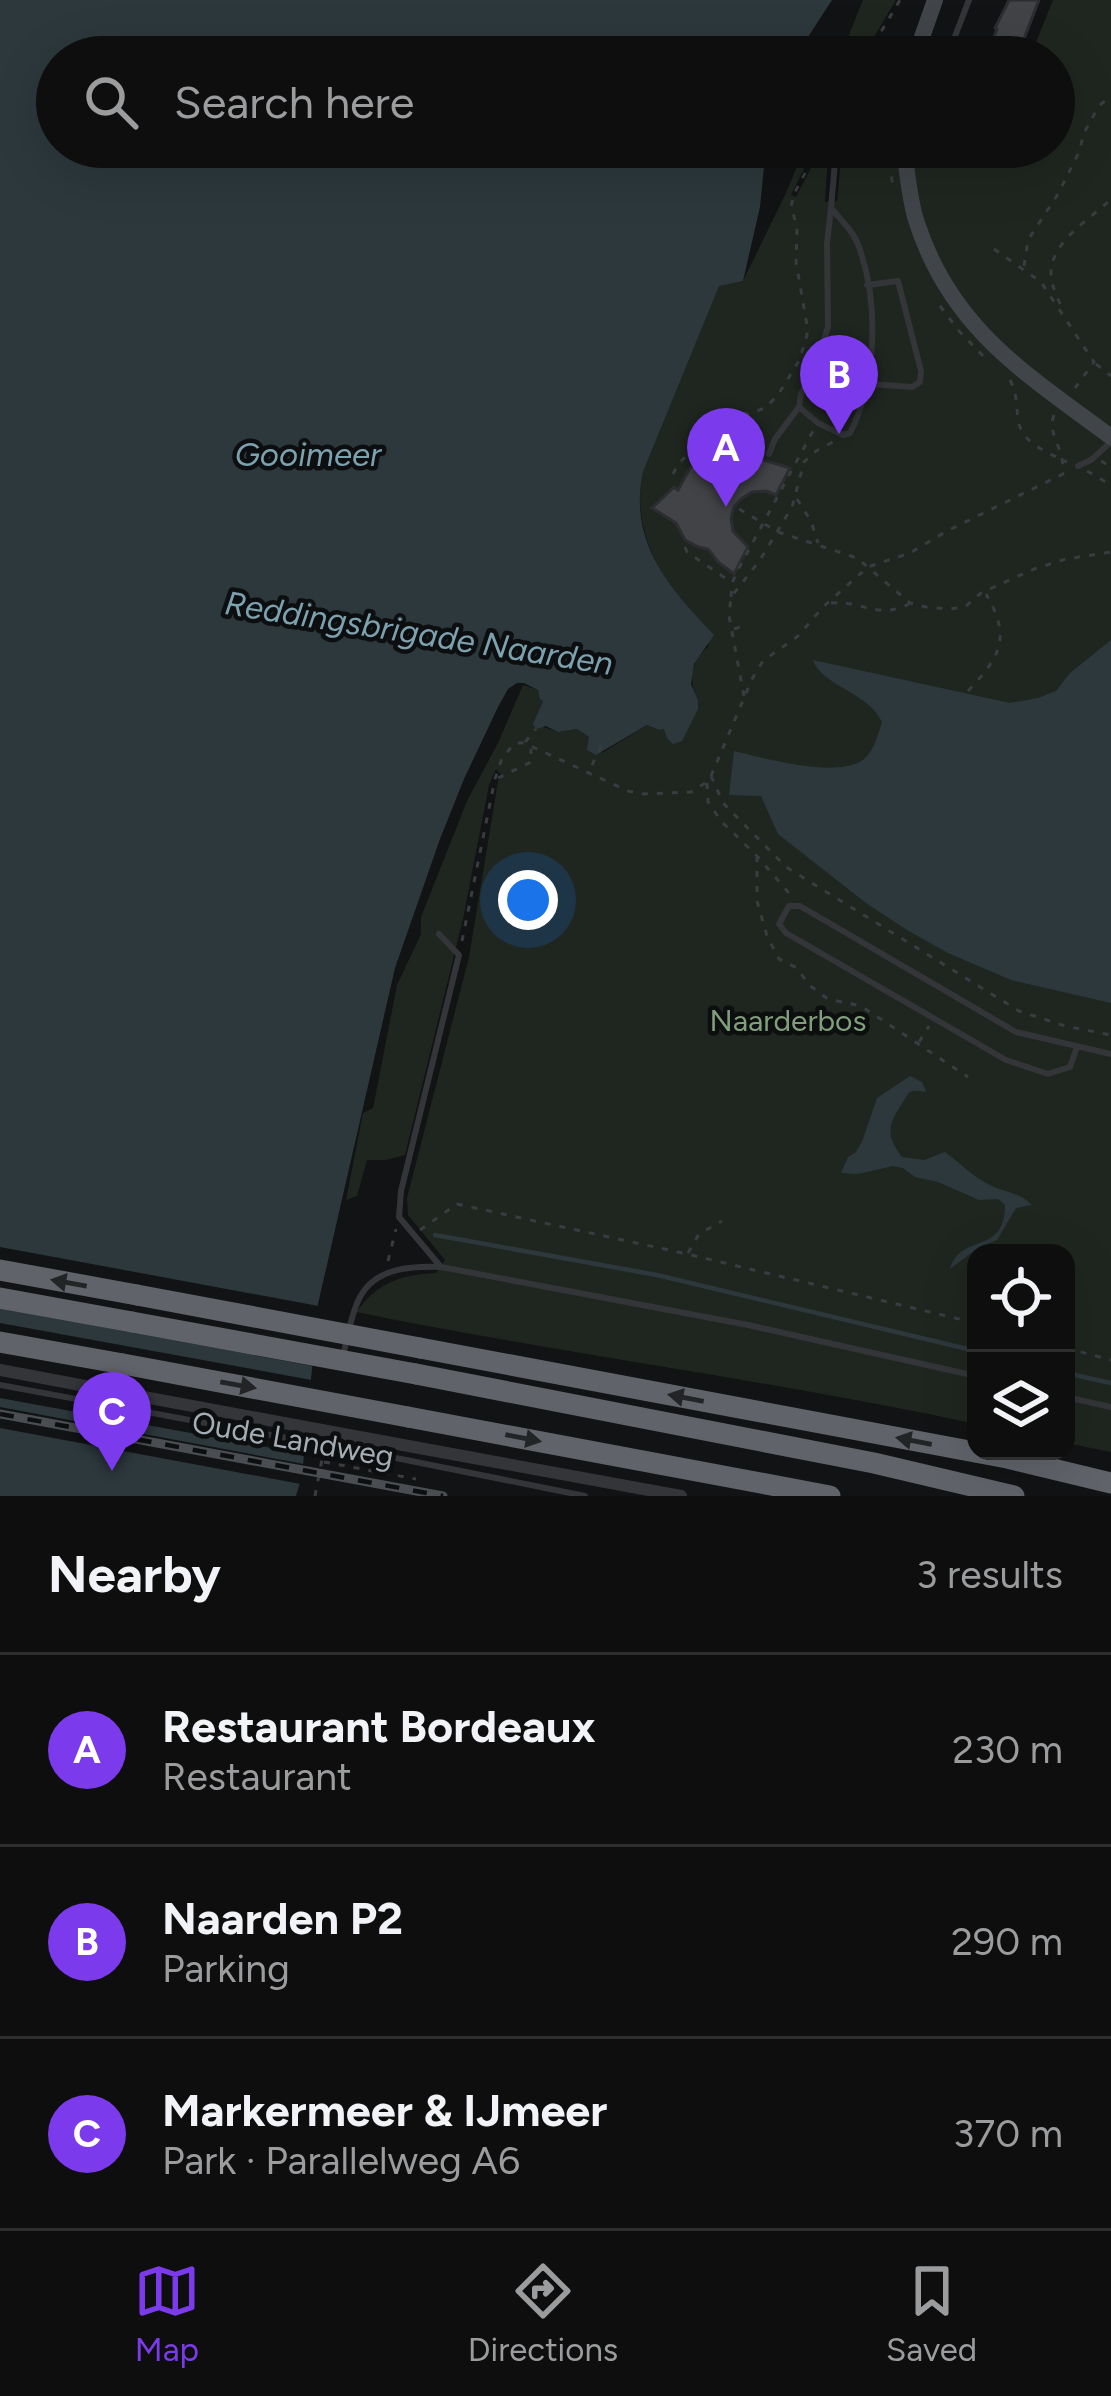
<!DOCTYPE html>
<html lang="en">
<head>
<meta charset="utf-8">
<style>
  body { margin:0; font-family:Figtree,sans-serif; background:#1c1c1d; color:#f1f3f6 }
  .controls { position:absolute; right:36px; bottom:36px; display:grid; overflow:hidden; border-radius:24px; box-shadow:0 12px 48px #0002 }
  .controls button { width:108px; height:108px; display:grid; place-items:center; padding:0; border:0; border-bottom:3px solid #2e2e2f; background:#0e0e0f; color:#f1f3f6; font:60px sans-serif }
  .you { position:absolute; left:528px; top:900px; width:42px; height:42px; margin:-30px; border:9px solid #fff; border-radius:50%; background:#1a73e8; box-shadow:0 0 0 18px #1a73e833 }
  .badge { display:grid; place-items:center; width:78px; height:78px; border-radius:50%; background:#7c3aed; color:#fff; font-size:39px; font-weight:700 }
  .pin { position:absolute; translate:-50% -99px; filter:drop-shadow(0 3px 6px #0008) }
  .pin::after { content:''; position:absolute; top:63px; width:42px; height:36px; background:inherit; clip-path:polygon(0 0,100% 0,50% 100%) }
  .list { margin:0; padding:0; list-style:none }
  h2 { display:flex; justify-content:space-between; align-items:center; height:156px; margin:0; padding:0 48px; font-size:51px }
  h2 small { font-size:39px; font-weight:400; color:#9b9c9e }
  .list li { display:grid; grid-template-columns:78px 1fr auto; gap:36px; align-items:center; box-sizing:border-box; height:192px; padding:0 48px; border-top:3px solid #2e2e2f }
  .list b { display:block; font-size:45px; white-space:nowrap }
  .list p { margin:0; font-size:39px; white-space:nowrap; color:#9b9c9e }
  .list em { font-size:39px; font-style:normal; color:#9b9c9e }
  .icon { flex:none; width:66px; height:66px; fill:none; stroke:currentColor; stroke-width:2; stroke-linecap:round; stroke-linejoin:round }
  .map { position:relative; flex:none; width:1111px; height:1496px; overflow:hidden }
  .search { position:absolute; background:#0e0e0f; box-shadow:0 12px 48px #0002; left:36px; right:36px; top:36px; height:132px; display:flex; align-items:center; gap:30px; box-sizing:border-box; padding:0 42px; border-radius:66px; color:#9b9c9e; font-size:45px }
  .sheet { height:732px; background:#0e0e0f }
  nav { display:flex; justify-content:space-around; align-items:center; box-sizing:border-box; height:168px; border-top:3px solid #2e2e2f; background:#0e0e0f; font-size:33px; color:#9b9c9e }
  nav a { display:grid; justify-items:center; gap:6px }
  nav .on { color:#7c3aed }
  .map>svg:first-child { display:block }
  .green { fill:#1f261f }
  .water { fill:#2c383c }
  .pier { fill:#121314 }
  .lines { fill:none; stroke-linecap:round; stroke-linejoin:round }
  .stream { stroke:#2c383c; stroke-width:4.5 }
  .building { fill:#414347; stroke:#2c2d30; stroke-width:3 }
  .path { stroke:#393c40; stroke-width:3; stroke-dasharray:6 9; stroke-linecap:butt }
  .lane { stroke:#333539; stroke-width:6 }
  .street { stroke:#333539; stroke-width:12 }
  .secondary { stroke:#414549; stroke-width:16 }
  .highway { stroke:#60646a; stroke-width:21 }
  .rail-casing { stroke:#4a4e52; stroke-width:9 }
  .rail { stroke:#0d0e0f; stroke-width:4.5; stroke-dasharray:14; stroke-linecap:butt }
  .lane-bridge { stroke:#333539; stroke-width:6 }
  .street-bridge { stroke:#333539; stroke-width:12 }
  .highway-bridge { stroke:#60646a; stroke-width:21 }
  .oneway { fill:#222426 }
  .labels { text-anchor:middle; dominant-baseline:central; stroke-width:9; stroke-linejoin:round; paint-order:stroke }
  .park-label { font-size:30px; fill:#809f7b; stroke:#0d0e0f }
  .street-label { font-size:30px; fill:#a4acb4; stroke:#0d0e0f }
  .water-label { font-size:33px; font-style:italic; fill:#7ca1af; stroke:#0d0e0f }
</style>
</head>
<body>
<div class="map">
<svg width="1111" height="1496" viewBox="0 0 1111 1496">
  <rect width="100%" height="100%" fill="#121314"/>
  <!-- green -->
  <path class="green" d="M863 0H896L862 57H840Z
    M1053 0H1111V1452L1066 1443V1253H976V1424C771 1380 562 1354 356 1312 379 1282 399 1275 436 1273L445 1260 408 1215 407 1198 469 957 498 781 502 776 496 769 489 785 463 919 405 1155 386 1160H367L357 1196 346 1200 363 1113 373 1108 397 985 421 934V917L467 801 498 743 523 685 538 690 543 700 534 724 559 732 577 729 589 737 602 753 647 725 659 730 698 700C688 678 690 662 709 646 674 590 628 542 643 472L719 285 743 281 786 193 805 147H815L791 195 796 197 820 150 828 156 825 202 837 201 841 159 856 148 883 147 885 156H890L889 147 898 156 911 151 914 147H1054V57H1030Z"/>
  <!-- water -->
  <path class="water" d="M0 0H832L795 57H57V147H766L760 207 743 281 719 286 643 472C628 542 669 588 714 635L694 664 691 684 698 700V709L682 741 673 744 667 738 664 729 659 730 647 725 596 755 587 750 589 737 577 729 558 732 546 726 536 729 533 724 543 701 540 699 538 690 524 683H517L508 689 498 707 464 779 440 839 395 968 318 1304 302 1476 296 1496H0Z
    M1111 640V1003L1011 980 948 953 907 930 866 903 778 834 761 796 729 795 734 751C764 758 844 781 866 757 875 748 878 734 882 722 868 692 822 686 813 660L1010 703 1038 698 1056 691 1070 673Z
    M910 1076 922 1082 926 1092C909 1090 911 1089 903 1102 888 1124 885 1135 902 1157L924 1160 945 1152C959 1162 971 1175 986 1183 1003 1193 1018 1191 1032 1205L1016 1208 997 1240 978 1248 950 1269C961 1232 1005 1256 1005 1205L998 1199 979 1200 938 1182 915 1177 903 1168 893 1166 858 1174 841 1173 848 1157 856 1152 862 1142 877 1098Z"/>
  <!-- pier -->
  <path class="pier" d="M0 1247 324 1307 318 1367 0 1308Z
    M0 1323 317 1381 310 1455 0 1398Z
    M0 1407 309 1465 306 1485 0 1428Z"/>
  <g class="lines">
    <!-- stream -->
    <path class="stream" d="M435 1235 657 1275 976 1351
      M1066 1373 1111 1383"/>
  </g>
  <!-- building -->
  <path class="building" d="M1009 0H1039L1017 57H999L988 53 997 29 995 28Z
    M725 425 743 447 754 451 763 460 790 468 776 495 766 491 752 492 741 499 734 507 731 518 733 531 748 547 734 574 718 562 708 549 698 547 685 540 676 523 652 508 674 487 678 490 690 468 708 451 706 449Z"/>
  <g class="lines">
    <!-- path -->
    <path class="path" d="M866 57 900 0
      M886 147 893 186
      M994 249 1041 282 1094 362 1075 388
      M1024 266 1028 240 1058 194 1079 152 1084 133 1095 113 1100 105 1111 96
      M1060 304C1057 296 1051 284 1051 275 1050 241 1090 220 1111 199
      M940 306 959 331 989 362
      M1096 364 1111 376
      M1010 380C1017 393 1016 403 1018 418 1020 443 1047 452 1067 462
      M1054 415C1046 435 1067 451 1062 473
      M707 421 718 429 729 416 741 413
      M1101 461 1111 467
      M1087 471 1111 485
      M673 474 678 464 701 442 706 424 714 414 725 409 748 414 765 408 778 395 800 359 808 331 796 262 797 227 791 206 795 192 819 147
      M797 499 811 521 818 543
      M739 509 778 532 857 558 910 603 926 607 949 609 965 607 981 593 1034 569 1066 559 1111 552
      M685 547 687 552 731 582
      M731 597 732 583 739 568 814 429
      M831 603C862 600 877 620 909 604
      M734 629 746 625
      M968 691C1000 657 1012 638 986 594
      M744 696 729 616 731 597 760 560 792 507 804 462 816 451 833 442
      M525 742 536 729
      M592 765 604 740
      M711 776 723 803 786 867 1019 1011 1065 1026 1111 1035
      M498 778 531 762V749
      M707 783 708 802 721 821 757 856 788 892V898
      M757 856V901L767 936 779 959 797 968 809 985 828 999 861 1006 968 1077
      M462 941 495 779 502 758 515 743H524L628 791 644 794 691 792 707 782 711 776 752 679 763 661 798 636 824 606 868 567 910 553 947 531 1071 470
      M919 1042 929 1026
      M420 1230 457 1204 687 1254 976 1323
      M688 1253 699 1234 722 1221
      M388 1261 396 1229
      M1066 1348 1111 1360
      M324 1462 416 1479
      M315 1496 323 1454"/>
    <!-- lane -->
    <path class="lane" d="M947 57 969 0
      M831 208 835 162 843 147
      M867 285 898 281 921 371 920 382 912 387 869 384
      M769 454 775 439 799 407 801 394 816 365 828 327 827 243 831 208C841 220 854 232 859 247 879 303 877 380 850 433L843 435 818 423 799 407
      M1078 466 1091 460 1111 442
      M439 934 459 955 401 1191 399 1217 441 1267
      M1077 1047 1070 1067 1048 1074 1006 1060 786 933 779 924 789 906H800L1016 1032 1111 1054
      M343 1355C348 1337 351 1313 360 1297 376 1267 413 1266 441 1267L748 1325 976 1376
      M1066 1397 1111 1407
      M401 1459 585 1496"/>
    <!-- street -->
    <path class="street" d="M0 1370 117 1392
      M403 1445 681 1496"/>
    <!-- secondary -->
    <path class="secondary" d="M915 57 935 0
      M904 147C907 171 909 197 916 220 950 328 1026 374 1111 437"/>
    <!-- highway -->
    <path class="highway" d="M0 1270 137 1295
      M0 1298 132 1322
      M0 1342 123 1364
      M420 1348 1007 1458 1111 1483
      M416 1374 874 1463 1014 1496
      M408 1417 830 1496"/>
    <!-- rail casing -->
    <g class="rail-casing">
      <path id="rail" d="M0 1414 443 1496"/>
    </g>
    <!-- rail -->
    <use href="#rail" class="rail"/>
    <!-- lane-bridge -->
    <path class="lane-bridge" d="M0 1385 401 1459"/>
    <!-- street-bridge -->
    <path class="street-bridge" d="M117 1392 403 1445"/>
    <!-- highway-bridge -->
    <path class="highway-bridge" d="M137 1295 420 1348
      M132 1322 416 1374
      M123 1364 408 1417"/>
  </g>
  <!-- one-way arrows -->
  <defs><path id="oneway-solid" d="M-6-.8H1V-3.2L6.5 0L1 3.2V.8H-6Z" transform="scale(3)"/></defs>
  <g class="oneway">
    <use href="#oneway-solid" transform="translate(69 1283) rotate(-170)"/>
    <use href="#oneway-solid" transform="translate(238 1385) rotate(10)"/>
    <use href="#oneway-solid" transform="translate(686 1398) rotate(-169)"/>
    <use href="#oneway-solid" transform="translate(523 1438) rotate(11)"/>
    <use href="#oneway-solid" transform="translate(914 1441) rotate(-169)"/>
  </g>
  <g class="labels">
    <!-- park labels -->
    <g class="park-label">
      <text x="788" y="1020">Naarderbos</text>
    </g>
    <!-- street labels -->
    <g class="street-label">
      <text transform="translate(293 1439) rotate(10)">Oude Landweg</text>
    </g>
    <!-- water labels -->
    <g class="water-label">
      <text x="308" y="454">Gooimeer</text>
      <text transform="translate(419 633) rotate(9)">Reddingsbrigade Naarden</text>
    </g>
  </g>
</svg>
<div class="controls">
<button><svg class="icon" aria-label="locate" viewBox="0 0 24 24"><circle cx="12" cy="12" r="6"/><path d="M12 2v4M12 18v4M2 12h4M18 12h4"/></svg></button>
<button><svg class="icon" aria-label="layers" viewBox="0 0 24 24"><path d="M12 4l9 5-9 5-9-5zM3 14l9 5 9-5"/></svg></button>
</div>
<div class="you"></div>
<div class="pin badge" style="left:726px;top:507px">A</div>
<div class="pin badge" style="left:839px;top:434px">B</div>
<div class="pin badge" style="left:112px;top:1471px">C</div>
<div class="search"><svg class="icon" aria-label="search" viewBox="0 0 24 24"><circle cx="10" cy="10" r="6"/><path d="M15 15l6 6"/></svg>Search here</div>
</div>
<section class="sheet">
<h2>Nearby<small>3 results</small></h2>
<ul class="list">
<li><span class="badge">A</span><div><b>Restaurant Bordeaux</b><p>Restaurant</p></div><em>230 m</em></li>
<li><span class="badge">B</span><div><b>Naarden P2</b><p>Parking</p></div><em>290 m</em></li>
<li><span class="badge">C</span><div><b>Markermeer &amp; IJmeer</b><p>Park · Parallelweg A6</p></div><em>370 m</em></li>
</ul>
</section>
<nav>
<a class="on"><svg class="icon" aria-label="map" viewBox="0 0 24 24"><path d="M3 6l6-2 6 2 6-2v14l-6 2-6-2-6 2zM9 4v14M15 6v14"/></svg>Map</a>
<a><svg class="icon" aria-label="directions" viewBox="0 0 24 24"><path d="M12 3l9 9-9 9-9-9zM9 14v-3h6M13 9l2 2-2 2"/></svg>Directions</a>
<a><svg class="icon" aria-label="saved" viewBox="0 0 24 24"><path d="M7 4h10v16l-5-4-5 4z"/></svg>Saved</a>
</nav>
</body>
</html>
